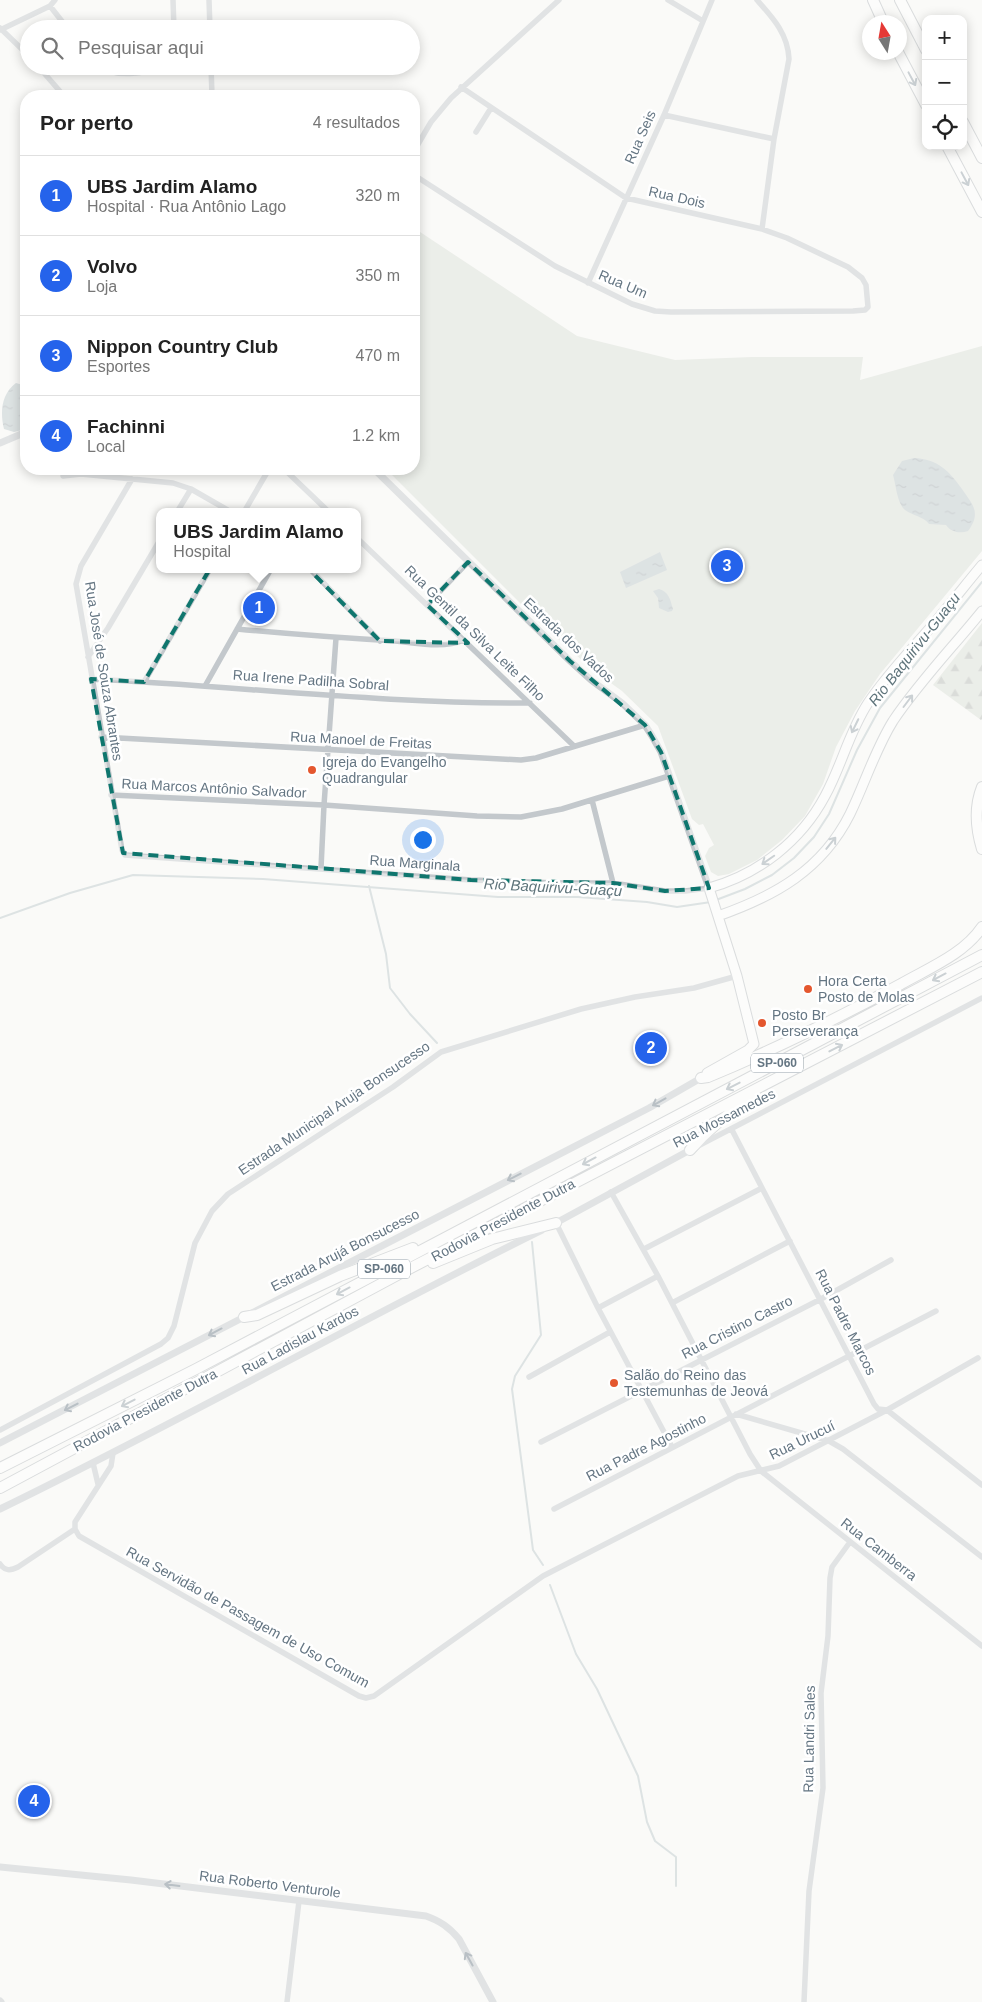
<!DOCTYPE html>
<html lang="pt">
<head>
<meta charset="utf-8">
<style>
  body { margin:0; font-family:Helvetica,sans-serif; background:#f2f2f2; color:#222 }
  .controls { position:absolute; right:15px; top:15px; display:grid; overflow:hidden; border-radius:10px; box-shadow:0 2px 12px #0003 }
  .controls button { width:45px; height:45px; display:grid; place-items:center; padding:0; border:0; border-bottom:1px solid #e0e0e0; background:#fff; color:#222; font:25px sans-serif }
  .compass { position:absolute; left:862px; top:15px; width:45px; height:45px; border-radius:50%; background:#fff; box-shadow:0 2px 12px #0003; rotate:349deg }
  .you { position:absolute; left:422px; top:839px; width:18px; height:18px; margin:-12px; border:4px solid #fff; border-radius:50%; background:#1a73e8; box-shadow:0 0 0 8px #1a73e833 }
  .badge { display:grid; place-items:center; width:32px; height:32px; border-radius:50%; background:#2563eb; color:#fff; font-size:16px; font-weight:700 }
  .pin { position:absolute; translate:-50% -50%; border:2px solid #fff; box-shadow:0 1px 5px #0006 }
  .popup { position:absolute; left:156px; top:508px; width:205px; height:65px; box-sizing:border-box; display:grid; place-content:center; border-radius:10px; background:#fff; filter:drop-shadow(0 1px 4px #0005); font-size:16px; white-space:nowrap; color:#767676 }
  .popup b { font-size:19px; color:#222 }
  .popup::after { content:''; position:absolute; left:50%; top:100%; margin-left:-10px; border:10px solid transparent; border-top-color:#fff }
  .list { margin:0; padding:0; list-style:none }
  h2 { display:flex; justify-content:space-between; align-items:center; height:65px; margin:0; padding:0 20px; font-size:21px }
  h2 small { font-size:16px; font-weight:400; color:#767676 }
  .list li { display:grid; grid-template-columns:32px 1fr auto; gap:15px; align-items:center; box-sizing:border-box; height:80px; padding:0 20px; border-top:1px solid #e0e0e0 }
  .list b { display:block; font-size:19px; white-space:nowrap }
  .list p { margin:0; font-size:16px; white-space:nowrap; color:#767676 }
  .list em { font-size:16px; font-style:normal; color:#767676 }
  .icon { flex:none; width:28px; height:28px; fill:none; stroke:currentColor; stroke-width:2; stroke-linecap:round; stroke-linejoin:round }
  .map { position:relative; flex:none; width:982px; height:2002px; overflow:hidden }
  .search { position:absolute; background:#fff; box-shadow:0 2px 12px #0003; left:20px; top:20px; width:400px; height:55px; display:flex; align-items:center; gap:12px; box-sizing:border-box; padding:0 18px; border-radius:28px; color:#767676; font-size:19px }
  .panel { position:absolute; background:#fff; box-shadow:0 2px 12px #0003; left:20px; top:90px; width:400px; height:385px; border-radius:20px }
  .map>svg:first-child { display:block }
  .forest { fill:url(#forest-firs) }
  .pitch { fill:#dadfd7 }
  .water { fill:url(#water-ripples) }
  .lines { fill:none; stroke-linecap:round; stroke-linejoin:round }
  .stream { stroke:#bbc7cb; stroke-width:2 }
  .primary-casing { stroke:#b5babe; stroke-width:11 }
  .motorway-casing { stroke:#b4b9bd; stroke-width:12 }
  .minor { stroke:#c3c8cc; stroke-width:5.5 }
  .tertiary { stroke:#c3c8cc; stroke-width:7 }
  .primary { stroke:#fff; stroke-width:9 }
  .motorway { stroke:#fff; stroke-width:10 }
  .oneway { stroke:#939fa8 }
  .oneway2 { stroke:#6a7a87 }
  .marked { fill:none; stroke:#0f766e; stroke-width:4; stroke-dasharray:10 6; stroke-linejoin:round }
  .poi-dot { fill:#e4572e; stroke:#fff; stroke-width:2 }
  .labels { text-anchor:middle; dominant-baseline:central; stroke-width:5; stroke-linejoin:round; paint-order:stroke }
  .shield { fill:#fff; stroke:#939fa8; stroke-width:1 }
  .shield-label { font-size:12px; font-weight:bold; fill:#657683 }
  .street-label { font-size:14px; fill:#657683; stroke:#fff }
  .poi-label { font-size:14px; fill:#657683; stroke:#fff; text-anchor:start }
  .water-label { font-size:15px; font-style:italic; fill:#60757c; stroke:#fff }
</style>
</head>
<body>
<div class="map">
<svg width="982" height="2002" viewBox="0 0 982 2002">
  <defs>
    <pattern id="forest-firs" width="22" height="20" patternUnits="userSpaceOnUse" patternTransform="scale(1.25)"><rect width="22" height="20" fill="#dadfd7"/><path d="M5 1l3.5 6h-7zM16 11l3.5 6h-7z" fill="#b4b9b4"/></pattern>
    <pattern id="water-ripples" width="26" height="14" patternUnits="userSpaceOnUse" patternTransform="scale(1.25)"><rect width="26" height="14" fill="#bbc7cb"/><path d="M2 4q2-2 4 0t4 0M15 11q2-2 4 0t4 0" fill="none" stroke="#9ca6aa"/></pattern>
  </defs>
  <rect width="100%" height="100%" fill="#fafaf8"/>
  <!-- forest -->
  <path class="forest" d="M982 623V719L981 720 933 685Z"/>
  <!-- pitch -->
  <path class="pitch" d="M414 228 577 336 675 360 752 357H863L860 380 982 346V551L880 674 855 711 836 747 823 784 805 816 782 840 757 860 729 874 718 876 711 872 705 856 709 848 714 845 703 824 699 825 692 819 658 726 622 691 594 671 539 622 386 469H414Z"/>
  <!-- water -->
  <path class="water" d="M16 383 26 386V429L14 432 4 429C0 413 1 394 16 383Z
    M914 458C938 459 949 471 962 489 972 504 982 512 968 531 960 534 951 532 946 525L929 524C923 516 913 516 905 510 897 503 896 485 893 475L902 461Z
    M660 552 667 570 626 588 620 572Z
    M659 589C669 592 670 599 673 609L672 611 668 612 659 608 658 598 653 591Z"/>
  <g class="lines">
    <!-- stream -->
    <path class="stream" d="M369 886 386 954 390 988 410 1014 437 1043
      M716 900 745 889 772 875 794 858 814 837 829 814 857 750 880 708 982 582
      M0 918 70 893 133 875 263 879 498 897H578L647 902 677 907 711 902
      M532 1242 541 1335 515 1376 512 1389 533 1550 543 1565
      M550 1585 576 1654 597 1689 638 1776 647 1822 655 1841 676 1857V1886"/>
    <!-- primary casing -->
    <g class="primary-casing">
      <path id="primary" d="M718 916C775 896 822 870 850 814 865 783 875 750 893 721 919 682 953 647 982 611
        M707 1073 748 1050 754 1044 737 976 709 888C759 874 801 841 825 796 842 765 849 732 868 703 888 673 913 648 936 621 952 602 967 583 982 565"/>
    </g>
    <!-- motorway casing -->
    <g class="motorway-casing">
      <path id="motorway" d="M873 0 883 22
        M900 0 926 50
        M898 52 926 105
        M963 122 982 158
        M947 146 982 212
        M982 787C974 807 976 829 982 849
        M701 1078 708 1077C774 1050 838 1018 901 984 929 968 964 954 982 927
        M690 1150C708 1129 727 1114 751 1099
        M433 1263 492 1239 556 1223
        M244 1317 257 1315 340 1276 413 1248
        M0 1468 196 1369 982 955
        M0 1488 401 1273 982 972"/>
    </g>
    <!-- minor -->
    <path class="minor" d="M173 0 174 29
      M209 0 210 29
      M668 0 703 21
      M757 0C773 18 788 34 789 59L774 139 762 229
      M50 6 68 29
      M0 28 29 56
      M0 30 50 6 55 0
      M38 66 64 96
      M100 66C115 78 145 74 161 66
      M211 66 212 96
      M664 115 774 139
      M476 132 491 108
      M414 151 431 122 451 98 559 0
      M414 175 555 266 632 304 655 311 671 312 853 311 865 310 868 307 866 285 862 278 848 267 787 238 762 229 626 198 461 87
      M588 283 664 115 712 0
      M284 469 329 512
      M63 476 81 474 173 483 191 489 231 512
      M132 479 81 566 76 584 122 850 125 855 471 880 559 883H613L665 891H685L709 888
      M177 512 191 489
      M244 512 269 469
      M358 539 574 746
      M310 569 380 641
      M427 605 468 562
      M237 629C290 634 342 638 395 641 417 643 443 649 464 640
      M88 657 108 628 160 540
      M91 679C237 686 384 704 530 703
      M144 682 210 569
      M205 686 271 569
      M101 737 521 760 536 758 645 725
      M111 795 324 805 477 816 521 817 562 809 669 776
      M592 800 613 883
      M321 868 324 805 336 638
      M732 1130 874 1404 878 1409 887 1410 982 1485
      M696 1147 982 998
      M611 1192 658 1276 750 1454 761 1471 982 1646
      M556 1223 598 1308 672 1447
      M644 1249 762 1188
      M672 1303 790 1241
      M598 1308 658 1276
      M529 1377 610 1332
      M736 1414 829 1441 843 1449 982 1557
      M0 1430 161 1344 168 1338 174 1326 195 1243 212 1211 228 1194 393 1087 441 1052 581 1009 635 997 694 988 737 976
      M541 1442 821 1299 891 1260
      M113 1453 111 1466 75 1522V1529L79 1536 359 1696 366 1698 374 1696 543 1576 738 1476 779 1466 887 1410 978 1358
      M93 1463 98 1484
      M554 1509 936 1311
      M0 1564C5 1571 10 1571 18 1567L75 1529
      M287 2002 299 1901
      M804 2002 809 1891 823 1788 821 1693 828 1636 830 1578 832 1567 850 1542"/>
    <!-- tertiary -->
    <path class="tertiary" d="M0 443 26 432
      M374 469 570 661 591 680 622 703 645 725 652 736 661 752 709 888
      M554 1224 690 1150
      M0 1443 649 1108 701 1078
      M0 1509C183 1420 360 1320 542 1230
      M0 1867 131 1880 426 1916C440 1921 449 1927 459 1939L493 2002
      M0 2001 1 2002"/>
    <!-- primary -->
    <use href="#primary" class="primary"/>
    <!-- motorway -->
    <use href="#motorway" class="motorway"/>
  </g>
  <!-- one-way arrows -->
  <defs><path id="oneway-shaft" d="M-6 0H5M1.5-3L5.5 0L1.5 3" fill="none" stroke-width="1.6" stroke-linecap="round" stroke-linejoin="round" transform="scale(1.25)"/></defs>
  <g class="oneway">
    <use href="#oneway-shaft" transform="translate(912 79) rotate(62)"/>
    <use href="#oneway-shaft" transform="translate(965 179) rotate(62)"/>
    <use href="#oneway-shaft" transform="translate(908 701) rotate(-53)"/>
    <use href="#oneway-shaft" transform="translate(855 726) rotate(116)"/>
    <use href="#oneway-shaft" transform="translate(831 843) rotate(-51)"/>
    <use href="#oneway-shaft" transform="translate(768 860) rotate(145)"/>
    <use href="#oneway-shaft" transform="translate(939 977) rotate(152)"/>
    <use href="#oneway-shaft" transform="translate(836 1048) rotate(-27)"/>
    <use href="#oneway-shaft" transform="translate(733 1086) rotate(153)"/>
    <use href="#oneway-shaft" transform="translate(589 1161) rotate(152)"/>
    <use href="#oneway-shaft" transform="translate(343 1291) rotate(152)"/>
    <use href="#oneway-shaft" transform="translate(128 1403) rotate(153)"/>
  </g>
  <g class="oneway2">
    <use href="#oneway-shaft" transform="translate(659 1102) rotate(151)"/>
    <use href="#oneway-shaft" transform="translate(514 1177) rotate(153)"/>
    <use href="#oneway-shaft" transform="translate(215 1332) rotate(152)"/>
    <use href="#oneway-shaft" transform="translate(71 1407) rotate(153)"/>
    <use href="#oneway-shaft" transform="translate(172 1885) rotate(-173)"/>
    <use href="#oneway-shaft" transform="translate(469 1959) rotate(-119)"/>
  </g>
  <!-- marked area -->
  <path d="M0 0H982V2002H0ZM240 517 288 548 380 641 468 643 427 605 468 562 570 661 645 725 661 752 709 888 665 891 613 883 471 880 123 853 91 679 144 682Z" fill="#fafaf8" fill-opacity=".55" fill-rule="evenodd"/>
  <path class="marked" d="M240 517 288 548 380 641 468 643 427 605 468 562 570 661 645 725 661 752 709 888 665 891 613 883 471 880 123 853 91 679 144 682Z"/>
  <!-- markers -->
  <g class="poi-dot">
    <circle cx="312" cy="770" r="5"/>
    <circle cx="808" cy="989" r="5"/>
    <circle cx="762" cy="1023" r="5"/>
    <circle cx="614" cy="1383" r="5"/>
  </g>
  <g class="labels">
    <!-- shield labels -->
    <g class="shield">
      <rect x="751" y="1053.5" width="52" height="19" rx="4"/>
      <rect x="358" y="1259.5" width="52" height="19" rx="4"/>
    </g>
    <g class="shield-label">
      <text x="777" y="1063">SP-060</text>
      <text x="384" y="1269">SP-060</text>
    </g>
    <!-- street labels -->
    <g class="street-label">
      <text transform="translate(640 137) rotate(-66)">Rua Seis</text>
      <text transform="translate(677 197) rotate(13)">Rua Dois</text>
      <text transform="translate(623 284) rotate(23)">Rua Um</text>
      <text transform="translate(475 633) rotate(44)">Rua Gentil da Silva Leite Filho</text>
      <text transform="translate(569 640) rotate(43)">Estrada dos Vados</text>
      <text transform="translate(104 671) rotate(81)">Rua José de Souza Abrantes</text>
      <text transform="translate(311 680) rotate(4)">Rua Irene Padilha Sobral</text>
      <text transform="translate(361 740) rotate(3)">Rua Manoel de Freitas</text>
      <text transform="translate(214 788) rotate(3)">Rua Marcos Antônio Salvador</text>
      <text transform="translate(415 863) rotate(4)">Rua Marginala</text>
      <text transform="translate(334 1108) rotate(-34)">Estrada Municipal Aruja Bonsucesso</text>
      <text transform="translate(724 1118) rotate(-27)">Rua Mossamedes</text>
      <text transform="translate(503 1220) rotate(-28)">Rodovia Presidente Dutra</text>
      <text transform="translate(345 1250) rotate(-27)">Estrada Arujá Bonsucesso</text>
      <text transform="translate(846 1322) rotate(63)">Rua Padre Marcos</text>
      <text transform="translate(737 1327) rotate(-27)">Rua Cristino Castro</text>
      <text transform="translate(300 1340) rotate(-28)">Rua Ladislau Kardos</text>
      <text transform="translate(145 1410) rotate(-28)">Rodovia Presidente Dutra</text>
      <text transform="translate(802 1440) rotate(-26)">Rua Urucuí</text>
      <text transform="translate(646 1447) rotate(-27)">Rua Padre Agostinho</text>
      <text transform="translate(879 1549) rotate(38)">Rua Camberra</text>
      <text transform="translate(248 1617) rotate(29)">Rua Servidão de Passagem de Uso Comum</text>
      <text transform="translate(809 1739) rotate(-89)">Rua Landri Sales</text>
      <text transform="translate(270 1884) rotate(7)">Rua Roberto Venturole</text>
    </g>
    <!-- poi labels -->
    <g class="poi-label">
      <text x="322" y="762">Igreja do Evangelho<tspan x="322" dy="16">Quadrangular</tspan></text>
      <text x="818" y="981">Hora Certa<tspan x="818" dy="16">Posto de Molas</tspan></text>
      <text x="772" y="1015">Posto Br<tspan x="772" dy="16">Perseverança</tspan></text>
      <text x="624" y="1375">Salão do Reino das<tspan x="624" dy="16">Testemunhas de Jeová</tspan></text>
    </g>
    <!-- water labels -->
    <g class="water-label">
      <text transform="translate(914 649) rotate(-52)">Rio Baquirivu-Guaçu</text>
      <text transform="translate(553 887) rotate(3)">Rio Baquirivu-Guaçu</text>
    </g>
  </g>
</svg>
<div class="controls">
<button>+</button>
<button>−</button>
<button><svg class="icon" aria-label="locate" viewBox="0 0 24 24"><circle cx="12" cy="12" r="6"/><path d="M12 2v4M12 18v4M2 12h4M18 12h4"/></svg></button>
</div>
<svg class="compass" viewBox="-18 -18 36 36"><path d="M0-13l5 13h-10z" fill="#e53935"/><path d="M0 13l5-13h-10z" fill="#767676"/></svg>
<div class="you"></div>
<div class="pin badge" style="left:259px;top:608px">1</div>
<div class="popup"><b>UBS Jardim Alamo</b>Hospital</div>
<div class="pin badge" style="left:651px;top:1048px">2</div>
<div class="pin badge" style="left:727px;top:566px">3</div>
<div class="pin badge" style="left:34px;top:1801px">4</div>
<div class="search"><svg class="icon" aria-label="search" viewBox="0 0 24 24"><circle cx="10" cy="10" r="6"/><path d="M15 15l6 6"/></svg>Pesquisar aqui</div>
<section class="panel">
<h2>Por perto<small>4 resultados</small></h2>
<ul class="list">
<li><span class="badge">1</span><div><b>UBS Jardim Alamo</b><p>Hospital · Rua Antônio Lago</p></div><em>320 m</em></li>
<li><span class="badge">2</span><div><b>Volvo</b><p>Loja</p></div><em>350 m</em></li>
<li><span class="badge">3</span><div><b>Nippon Country Club</b><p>Esportes</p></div><em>470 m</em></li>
<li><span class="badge">4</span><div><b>Fachinni</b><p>Local</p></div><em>1.2 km</em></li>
</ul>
</section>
</div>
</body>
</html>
